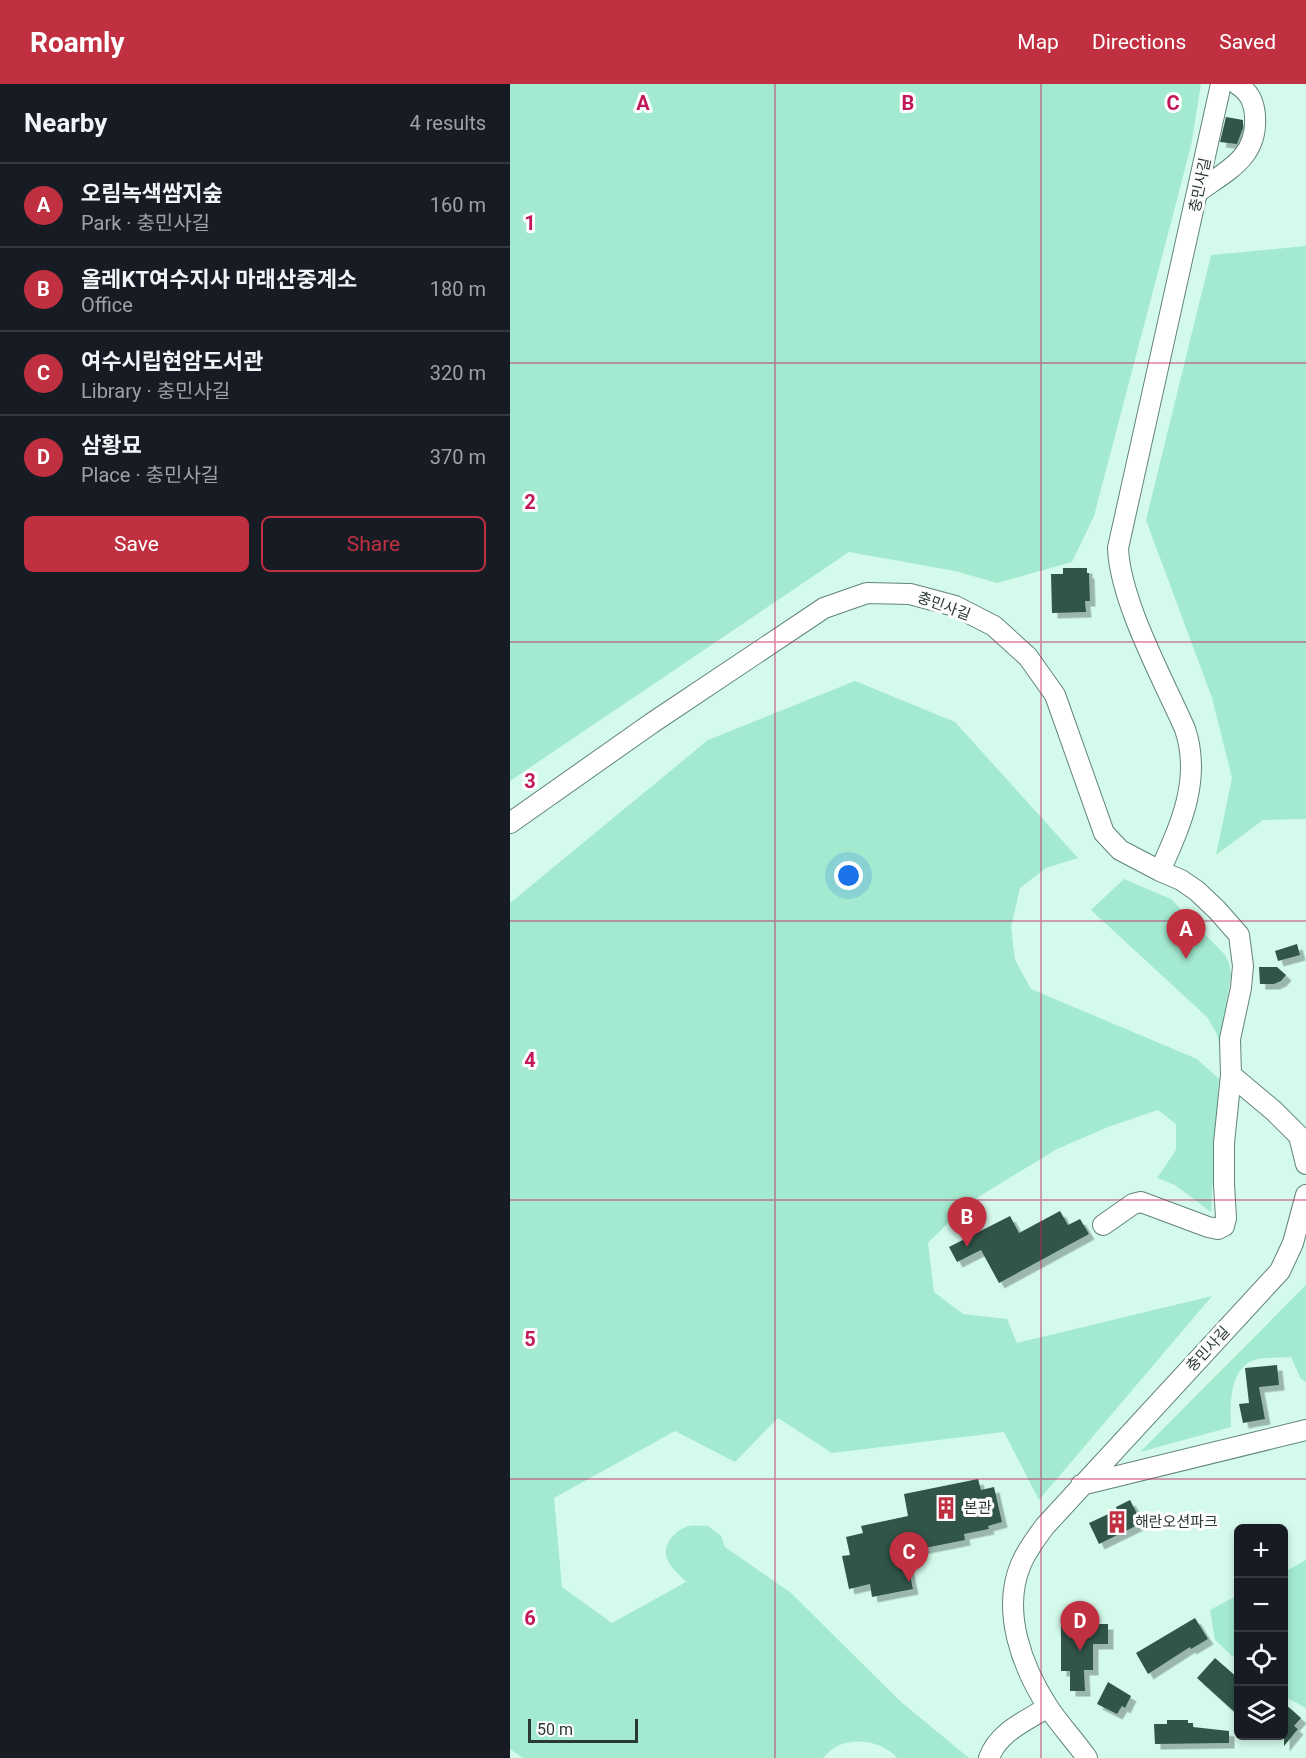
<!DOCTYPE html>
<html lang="en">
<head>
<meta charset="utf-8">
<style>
  body { margin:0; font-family:Roboto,"Noto Sans KR",sans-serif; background:#242831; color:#f1f3f6 }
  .controls { position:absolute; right:18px; bottom:18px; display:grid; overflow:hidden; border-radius:9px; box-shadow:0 3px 9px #0003 }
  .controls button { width:54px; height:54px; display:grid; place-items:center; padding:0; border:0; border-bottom:2px solid #363941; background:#171b24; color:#f1f3f6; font:30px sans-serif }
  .scale { position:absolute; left:18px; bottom:15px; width:110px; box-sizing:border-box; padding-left:6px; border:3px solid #2a3934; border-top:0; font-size:16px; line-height:21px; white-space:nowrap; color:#2a3934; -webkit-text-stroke:4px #fdfdfd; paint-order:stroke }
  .you { position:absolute; left:339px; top:792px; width:21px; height:21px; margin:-15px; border:4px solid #fff; border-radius:50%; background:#1a73e8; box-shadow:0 0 0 9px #1a73e833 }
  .badge { display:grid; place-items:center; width:39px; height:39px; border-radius:50%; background:#c03041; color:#fff; font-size:20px; font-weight:700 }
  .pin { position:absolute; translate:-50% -50px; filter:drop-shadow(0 2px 3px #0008) }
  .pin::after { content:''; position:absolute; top:32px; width:21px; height:18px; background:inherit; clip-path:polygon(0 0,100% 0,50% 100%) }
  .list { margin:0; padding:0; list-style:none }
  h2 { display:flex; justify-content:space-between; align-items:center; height:78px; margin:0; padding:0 24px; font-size:26px }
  h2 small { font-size:20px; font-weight:400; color:#9ea1a6 }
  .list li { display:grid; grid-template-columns:39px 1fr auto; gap:18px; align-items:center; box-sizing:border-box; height:84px; padding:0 24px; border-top:2px solid #363941 }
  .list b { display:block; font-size:22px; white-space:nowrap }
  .list p { margin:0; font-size:20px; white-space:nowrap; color:#9ea1a6 }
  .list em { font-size:20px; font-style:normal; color:#9ea1a6 }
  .actions { display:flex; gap:12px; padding:18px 24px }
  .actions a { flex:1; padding:14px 0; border:2px solid #c03041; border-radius:9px; text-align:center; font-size:21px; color:#c03041 }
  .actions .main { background:#c03041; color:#fff }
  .icon { flex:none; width:33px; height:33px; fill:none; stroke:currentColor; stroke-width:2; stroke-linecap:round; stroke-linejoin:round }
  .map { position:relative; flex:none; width:796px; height:1674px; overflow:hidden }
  header { display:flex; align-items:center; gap:36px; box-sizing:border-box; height:84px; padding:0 30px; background:#c03041; color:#fff }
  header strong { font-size:28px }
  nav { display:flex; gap:33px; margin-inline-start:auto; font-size:21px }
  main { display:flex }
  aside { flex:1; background:#171b24 }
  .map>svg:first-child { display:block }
  .green { fill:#a4ead0 }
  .building { fill:#335549; filter:url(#shadow) }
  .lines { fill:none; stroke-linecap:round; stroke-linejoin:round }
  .minor-casing { stroke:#628578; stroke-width:22 }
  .minor { stroke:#fff; stroke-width:20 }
  .grid { fill:none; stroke:#c2185b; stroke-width:1.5; stroke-opacity:0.55 }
  .labels { text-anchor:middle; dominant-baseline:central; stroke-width:6; stroke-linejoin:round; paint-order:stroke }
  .street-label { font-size:15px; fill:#2a3934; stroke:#fdfdfd }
  .poi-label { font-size:15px; fill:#2a3934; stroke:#fdfdfd; text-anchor:start }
  .grid-label { font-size:20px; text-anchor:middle; font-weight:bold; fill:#c2185b; stroke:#fdfdfd; stroke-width:6; stroke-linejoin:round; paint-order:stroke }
</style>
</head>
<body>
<header>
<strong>Roamly</strong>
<nav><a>Map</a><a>Directions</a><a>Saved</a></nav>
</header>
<main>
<aside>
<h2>Nearby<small>4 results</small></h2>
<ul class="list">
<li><span class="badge">A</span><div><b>오림녹색쌈지숲</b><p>Park · 충민사길</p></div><em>160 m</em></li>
<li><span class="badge">B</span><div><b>올레KT여수지사 마래산중계소</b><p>Office</p></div><em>180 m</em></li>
<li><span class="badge">C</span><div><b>여수시립현암도서관</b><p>Library · 충민사길</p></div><em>320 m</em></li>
<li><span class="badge">D</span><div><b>삼황묘</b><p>Place · 충민사길</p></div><em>370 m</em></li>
</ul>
<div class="actions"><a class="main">Save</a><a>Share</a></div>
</aside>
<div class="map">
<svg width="796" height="1674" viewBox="0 0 796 1674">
  <defs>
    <filter id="shadow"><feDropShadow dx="5.5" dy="5.5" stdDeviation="0" flood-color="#0004"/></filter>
  </defs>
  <rect width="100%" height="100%" fill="#d4faeb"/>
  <!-- green -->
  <path class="green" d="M0 0H691L681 62 584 432 562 478 487 499 445 487 339 468 0 697Z
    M796 162V735L753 736 706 771 722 694 702 614 636 436 701 171Z
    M345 597 445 638 568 774 536 784 510 804 501 843 505 876 521 905 687 975 709 995 701 1128 665 1101 647 1094 666 1066V1040L648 1026 598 1043 547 1065 457 1120 418 1159 424 1208 453 1230 497 1235 507 1259 702 1212 529 1416 494 1348 322 1369 268 1334 225 1378 165 1347 44 1414 52 1503 102 1539 176 1498C169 1490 158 1482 156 1471 154 1458 167 1445 179 1442 185 1441 192 1442 198 1442L211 1452 215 1463 281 1509 390 1617 459 1674H387C374 1657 342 1652 324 1664 320 1666 317 1671 313 1674H13L0 1665V819L198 656Z
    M614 795 661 815 715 871 719 879 721 891 710 961 706 948 697 933 581 826Z
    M796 1201V1298L791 1295 781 1273C770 1274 758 1273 748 1275 719 1281 720 1321 721 1343L630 1368Z
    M796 1476V1624L774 1612V1488Z
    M728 1511V1570L722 1572 705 1556 700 1526Z"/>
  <!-- building -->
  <path class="building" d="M716 33 733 36V44L727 60 710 58Z
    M553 484H577V489H579L580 517H575L576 528 542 529 541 490H553Z
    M787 860 790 871 768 877 765 867Z
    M749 883H767L776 891 771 897 764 900H750Z
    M550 1127 558 1141 570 1135 579 1150 489 1199 471 1166 447 1178 439 1163 500 1132 509 1149Z
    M767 1281 769 1301 749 1303 755 1335 733 1339 729 1320 739 1319 735 1284Z
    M468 1395 471 1406 484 1403 492 1438 478 1442 479 1445 454 1450 455 1456 395 1468 403 1505 362 1513 360 1500 339 1505 332 1472 340 1471 336 1453 353 1449 351 1442 398 1432 394 1410Z
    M620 1416 632 1439 589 1460 579 1439 607 1426 606 1423Z
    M551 1532H576V1540H598V1560H583V1586H574L575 1607H560V1587H551Z
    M685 1534 698 1555 681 1565 680 1563 638 1590 626 1569Z
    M705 1574 729 1595V1632L687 1594Z
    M598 1598 621 1612 615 1624 612 1622 607 1630 587 1620Z
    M774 1619 791 1634 784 1642 788 1645 774 1662Z
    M657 1636H678V1639H683V1643L719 1647V1659L645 1660 644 1640H657Z"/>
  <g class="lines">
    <!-- minor casing -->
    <g class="minor-casing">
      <path id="minor" d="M689 107C718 86 748 73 745 32 744 17 739 8 727 0
        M0 739 142 639 314 524 357 509 400 510 445 522 484 542 518 573 545 611 594 749 610 766 650 787 671 796 687 807 707 826 729 851 733 882 731 904 720 955 721 991 764 1027 789 1052 796 1080
        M650 787C670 742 692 696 675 645 653 595 610 517 608 464L711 0
        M593 1141 623 1120 631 1118 698 1143 708 1145 714 1142 716 1134 714 1100V1059L721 991
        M571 1401 796 1346
        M479 1674C488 1648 516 1637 538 1623
        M577 1674C565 1657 550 1641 538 1623 512 1583 491 1527 511 1480 517 1466 526 1454 535 1442L770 1187 783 1159 796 1111"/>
    </g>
    <!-- minor -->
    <use href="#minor" class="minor"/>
  </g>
  <!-- grid -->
  <path class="grid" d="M265 0V1674M531 0V1674M0 279H796M0 558H796M0 837H796M0 1116H796M0 1395H796"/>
  <!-- icons -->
  <defs>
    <g id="building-bare" transform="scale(1.8)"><path d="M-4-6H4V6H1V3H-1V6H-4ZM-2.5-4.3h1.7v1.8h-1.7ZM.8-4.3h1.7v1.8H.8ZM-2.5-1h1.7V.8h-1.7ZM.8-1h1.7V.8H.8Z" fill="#c03041" stroke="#fdfdfd" stroke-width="2.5" paint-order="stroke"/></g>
  </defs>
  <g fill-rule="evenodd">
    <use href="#building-bare" x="436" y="1424"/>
    <use href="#building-bare" x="607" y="1438"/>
  </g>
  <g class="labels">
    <!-- street labels -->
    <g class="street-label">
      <text transform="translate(690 101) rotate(-78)">충민사길</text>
      <text transform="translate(434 522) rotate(20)">충민사길</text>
      <text transform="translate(698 1265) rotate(-47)">충민사길</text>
    </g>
    <!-- poi labels -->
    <g class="poi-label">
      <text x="454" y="1424">본관</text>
      <text x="625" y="1438">해란오션파크</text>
    </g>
  </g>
  <g class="grid-label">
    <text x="133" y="26">A</text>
    <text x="398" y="26">B</text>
    <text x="663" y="26">C</text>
    <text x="20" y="146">1</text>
    <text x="20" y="425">2</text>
    <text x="20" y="704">3</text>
    <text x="20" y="983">4</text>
    <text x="20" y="1262">5</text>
    <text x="20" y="1541">6</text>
  </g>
</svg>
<div class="controls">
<button>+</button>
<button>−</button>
<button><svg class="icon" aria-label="locate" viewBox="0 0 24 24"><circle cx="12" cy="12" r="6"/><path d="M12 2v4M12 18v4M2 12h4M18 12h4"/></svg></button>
<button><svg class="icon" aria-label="layers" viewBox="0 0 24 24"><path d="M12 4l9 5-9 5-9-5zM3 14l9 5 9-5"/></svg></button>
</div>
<div class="scale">50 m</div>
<div class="you"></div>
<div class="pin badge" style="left:676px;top:875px">A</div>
<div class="pin badge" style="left:457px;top:1163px">B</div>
<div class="pin badge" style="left:399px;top:1498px">C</div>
<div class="pin badge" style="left:570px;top:1567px">D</div>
</div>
</main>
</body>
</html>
